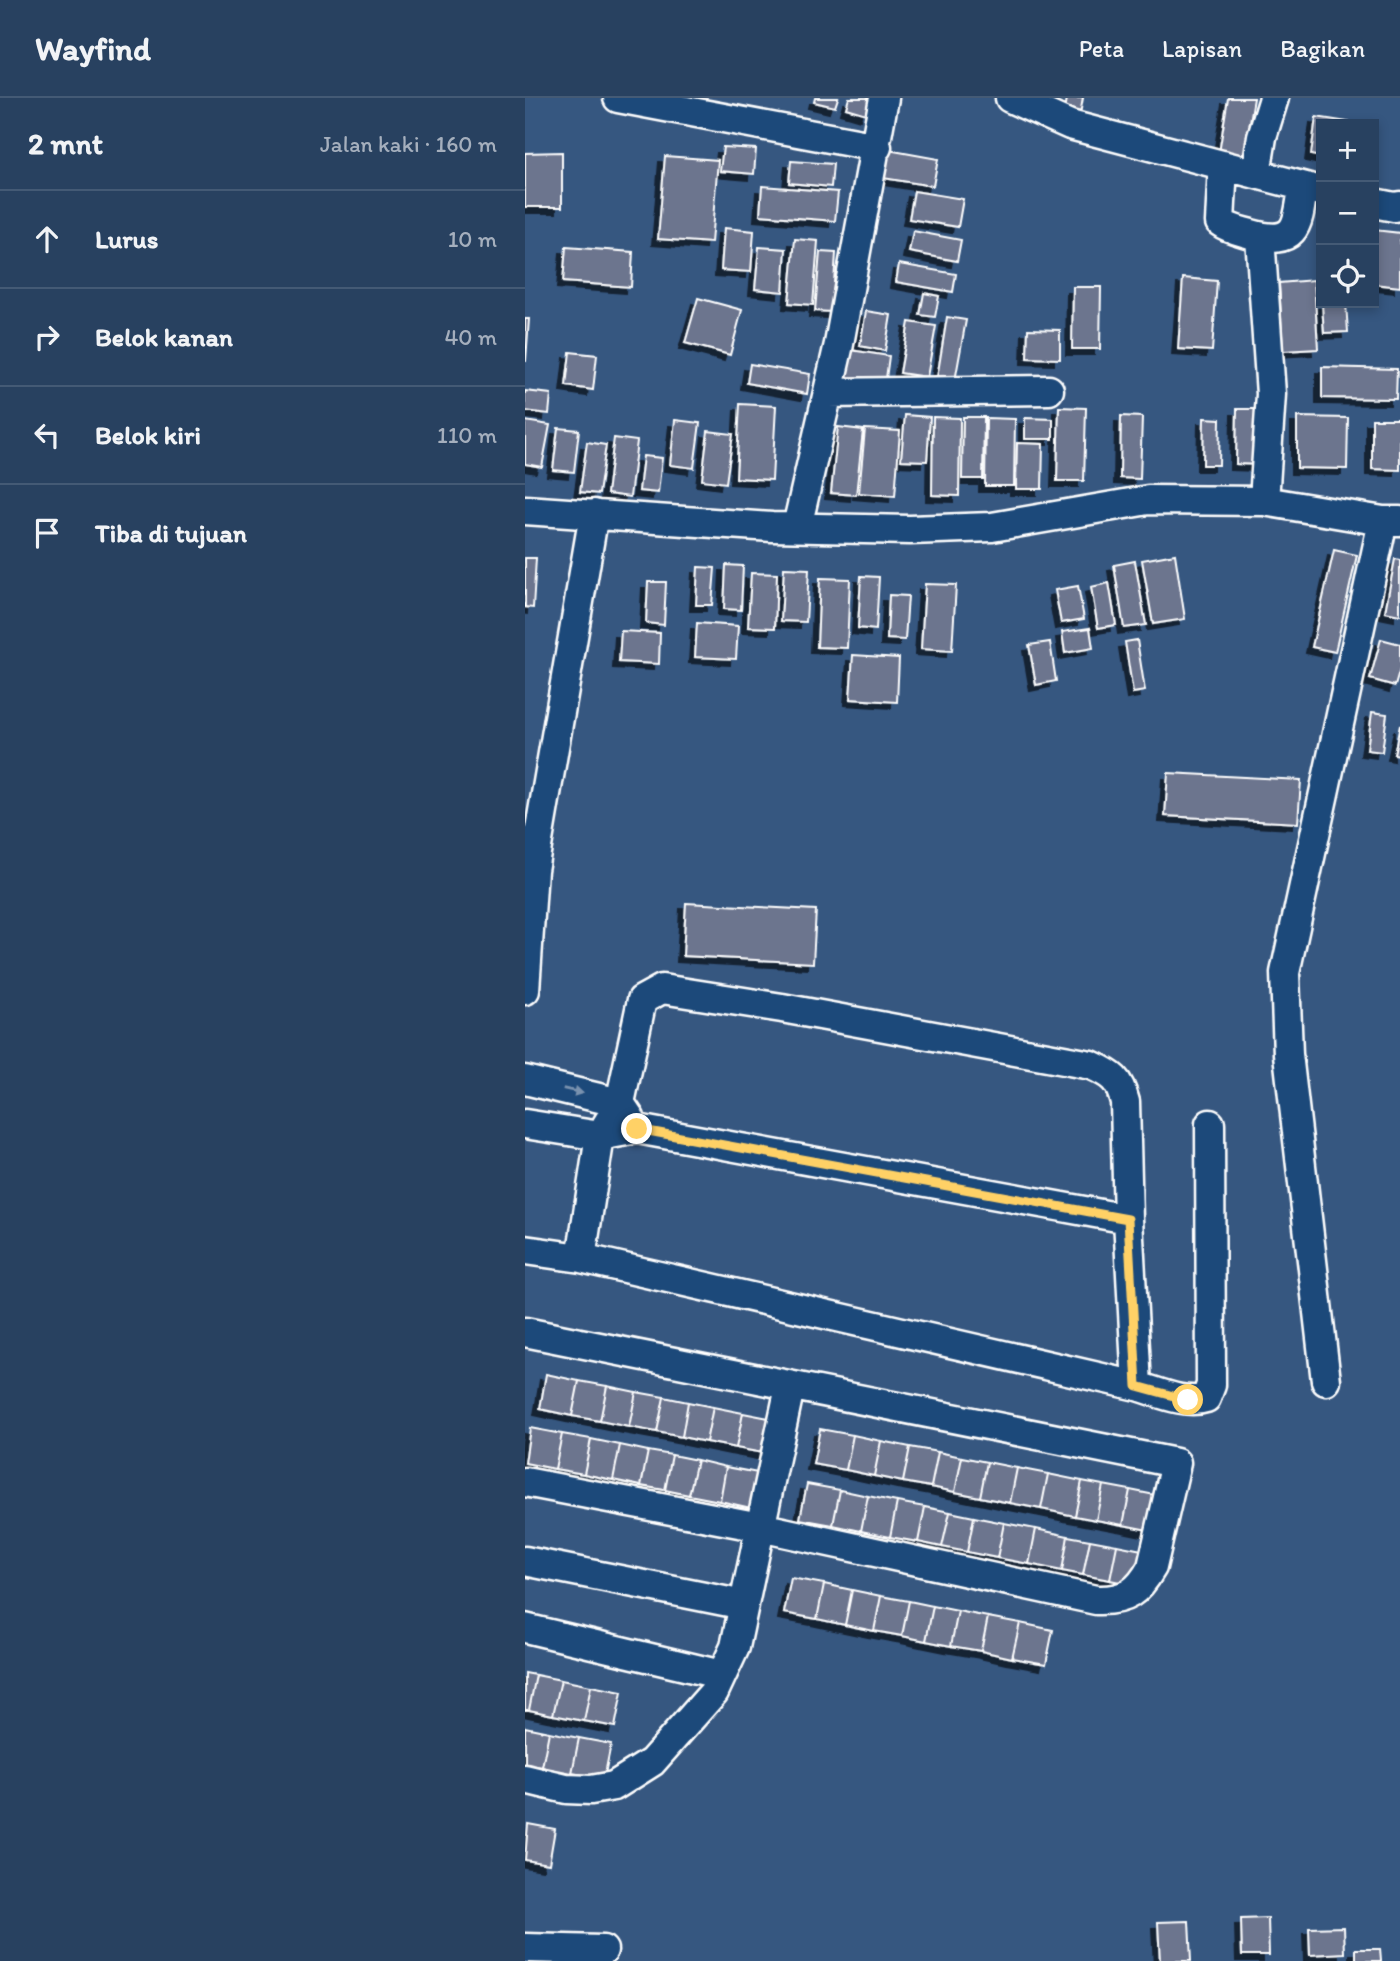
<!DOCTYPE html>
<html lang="id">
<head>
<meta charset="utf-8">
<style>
  body { margin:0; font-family:Itim,sans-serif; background:#344c69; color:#f1f3f6 }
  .controls { position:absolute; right:21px; top:21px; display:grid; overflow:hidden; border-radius:0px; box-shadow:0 4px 10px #0003 }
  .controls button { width:63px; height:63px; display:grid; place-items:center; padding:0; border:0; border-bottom:2px solid #445a75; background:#284160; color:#f1f3f6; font:35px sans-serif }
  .stop { position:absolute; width:21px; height:21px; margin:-16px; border:5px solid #ffd166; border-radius:50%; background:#fff }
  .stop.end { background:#ffd166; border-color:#fff; box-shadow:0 2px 7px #0008 }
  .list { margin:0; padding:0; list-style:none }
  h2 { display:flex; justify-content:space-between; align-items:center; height:91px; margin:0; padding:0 28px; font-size:30px }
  h2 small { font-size:23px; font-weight:400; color:#a5afbd }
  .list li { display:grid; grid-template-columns:46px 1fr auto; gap:21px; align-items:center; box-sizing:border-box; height:98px; padding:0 28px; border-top:2px solid #445a75 }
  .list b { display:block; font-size:26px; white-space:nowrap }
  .list em { font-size:23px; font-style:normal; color:#a5afbd }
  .icon { flex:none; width:38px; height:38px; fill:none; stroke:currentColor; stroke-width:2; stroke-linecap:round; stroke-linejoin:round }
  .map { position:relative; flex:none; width:875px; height:1863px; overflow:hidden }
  header { display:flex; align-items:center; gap:42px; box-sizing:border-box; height:98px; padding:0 35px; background:#284160; border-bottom:2px solid #445a75 }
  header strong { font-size:33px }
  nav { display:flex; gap:38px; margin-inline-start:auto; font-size:24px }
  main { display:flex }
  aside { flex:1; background:#284160 }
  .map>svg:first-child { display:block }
  .building { fill:#6c748e; stroke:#fff; stroke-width:2; filter:url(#shadow) }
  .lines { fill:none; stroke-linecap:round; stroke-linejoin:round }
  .street-casing { stroke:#fff; stroke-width:33 }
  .street { stroke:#1f4a7a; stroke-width:28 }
  .oneway { fill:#7992af }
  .route { stroke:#ffd166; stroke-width:9 }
</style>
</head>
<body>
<header>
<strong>Wayfind</strong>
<nav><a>Peta</a><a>Lapisan</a><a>Bagikan</a></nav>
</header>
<main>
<aside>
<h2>2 mnt<small>Jalan kaki · 160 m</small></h2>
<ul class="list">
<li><svg class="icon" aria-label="ahead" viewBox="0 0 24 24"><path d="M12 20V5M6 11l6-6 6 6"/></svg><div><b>Lurus</b></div><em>10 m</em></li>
<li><svg class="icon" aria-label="right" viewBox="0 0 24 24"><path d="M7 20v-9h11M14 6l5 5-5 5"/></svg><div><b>Belok kanan</b></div><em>40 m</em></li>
<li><svg class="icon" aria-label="left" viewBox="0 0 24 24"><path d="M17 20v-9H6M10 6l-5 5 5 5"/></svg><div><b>Belok kiri</b></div><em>110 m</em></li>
<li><svg class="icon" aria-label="arrive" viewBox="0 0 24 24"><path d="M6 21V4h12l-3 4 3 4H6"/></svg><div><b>Tiba di tujuan</b></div></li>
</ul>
</aside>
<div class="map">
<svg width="875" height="1863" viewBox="0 0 875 1863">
  <defs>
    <filter id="shadow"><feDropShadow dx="-6" dy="6" stdDeviation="0" flood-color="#0009"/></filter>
  </defs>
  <rect width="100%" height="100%" fill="#365780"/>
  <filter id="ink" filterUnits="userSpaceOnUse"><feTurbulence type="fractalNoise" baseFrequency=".0143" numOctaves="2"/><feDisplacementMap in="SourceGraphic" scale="14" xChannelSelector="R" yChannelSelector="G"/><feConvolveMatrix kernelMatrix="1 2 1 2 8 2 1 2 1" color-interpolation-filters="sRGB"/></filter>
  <g filter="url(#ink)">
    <!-- building -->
    <path class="building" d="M290 0H313L310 9 289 4Z
      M324 0H345L341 16 321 10Z
      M542 0H558L554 22 539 19Z
      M703 0H729L719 60 694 55Z
      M791 19 835 26H796V59L786 57Z
      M198 49 231 51 229 76 195 73Z
      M363 52 413 61 408 88 358 80Z
      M37 54V109H0V55Z
      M140 58 193 62 186 145 133 141Z
      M266 63 308 66 306 89 264 85Z
      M237 88 313 94 310 123 235 117Z
      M389 93 438 101 433 129 384 121Z
      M199 130 229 133 226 174 196 172Z
      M849 132 875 135V189L849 186Z
      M388 133 436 142 432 163 384 154Z
      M270 141 293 143 288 207 264 205Z
      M41 149 108 154 106 189 38 184Z
      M234 149 261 151 258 194 230 191Z
      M295 154 311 155 307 214 290 213Z
      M374 166 431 176 428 194 371 184Z
      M658 180 692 183 687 253 653 251Z
      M789 182 793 251 758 253 754 185Z
      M548 189H576L575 251H547Z
      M399 195 414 198 410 219 395 217Z
      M173 200 217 212 205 257 160 245Z
      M797 205H821L823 234 799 235Z
      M341 213 366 217 360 253 335 248Z
      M422 219 441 222 430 283 412 280Z
      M0 221H4L1 263H0Z
      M384 224 411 228 402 279 375 275Z
      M503 231 535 232V261L502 260Z
      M319 251 364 258 360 288 314 280Z
      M45 254 72 257 68 292 41 288Z
      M225 266 285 276 282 296 222 285Z
      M797 269 872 271 871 301 797 300Z
      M0 293 26 296 24 316 0 313Z
      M215 306 251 308 247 382 211 380Z
      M534 309 561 310 559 383H532Z
      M712 311H740L739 367 711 366Z
      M380 317 405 319 402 363 376 362Z
      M596 318 617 319 615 381 595 380Z
      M408 319 435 320 434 398 407 397Z
      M438 319H459L458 381H437Z
      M772 319 823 320 822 371 772 370Z
      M461 320 490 321 489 388H460Z
      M500 320 528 321V341H500Z
      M679 320 695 321 694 367H678Z
      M847 321H875V372L847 371Z
      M150 322 175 325 169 370 145 367Z
      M0 323 25 327 17 369 0 366Z
      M313 329 338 332 331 397 306 395Z
      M33 330 54 332 49 374 28 372Z
      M340 331 375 333 370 398 334 395Z
      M183 333 208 336 201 385 177 382Z
      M89 340 112 343 105 399 82 396Z
      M62 344 81 347 74 396 55 394Z
      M492 345 518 346 517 391H491Z
      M118 358 137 360 133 395 114 393Z
      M809 452 832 457 810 554 787 549Z
      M650 456 660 521 628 526 617 462Z
      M0 460H11L8 510 0 509Z
      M870 461 875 462V517L860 514Z
      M610 463 621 527 599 530 589 467Z
      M201 467 218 468 216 512 199 511Z
      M173 469 190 470 187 507H171Z
      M259 470 284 471 281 524 256 523Z
      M226 475 252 476 250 530 223 529Z
      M336 478 354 479 351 532 333 530Z
      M295 480 325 481 322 550 292 549Z
      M123 484H141L139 527 121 525Z
      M584 485 591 527 573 530 566 489Z
      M400 486 431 487 427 553 396 551Z
      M553 488 559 521 536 525 530 492Z
      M364 497 383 498 380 542 362 541Z
      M172 525 213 528 211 561 170 559Z
      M565 530 568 550 540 555 537 534Z
      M96 533 135 535 134 566 94 564Z
      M856 541 875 546V571L870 588 845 581Z
      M612 542 620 593 608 595 600 544Z
      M525 544 531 583 511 587 504 547Z
      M328 557 374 560 372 604 325 601Z
      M847 614 862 616 857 654 842 652Z
      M875 627V657L869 656Z
      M643 675 776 682 773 725 640 718Z
      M161 805 291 812 288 865 158 858Z
      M21 1276 54 1283 47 1318 15 1311Z
      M54 1283 82 1288 75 1323 47 1318Z
      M82 1288 111 1294 104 1329 75 1323Z
      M111 1294 139 1299 132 1334 104 1329Z
      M139 1299 163 1304 157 1339 132 1334Z
      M163 1304 188 1309 181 1344 157 1339Z
      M188 1309 218 1315 211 1350 181 1344Z
      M218 1315 249 1321 243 1356 211 1350Z
      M5 1330 37 1336 30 1371 0 1365Z
      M295 1331 328 1337 321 1372 288 1366Z
      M37 1336 66 1341 59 1376 30 1371Z
      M328 1337 356 1343 349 1378 321 1372Z
      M66 1341 95 1347 88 1382 59 1376Z
      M356 1343 385 1349 378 1384 349 1378Z
      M95 1347 123 1353 116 1388 88 1382Z
      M385 1349 413 1354 406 1389 378 1384Z
      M123 1353 147 1357 140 1392 116 1388Z
      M413 1354 437 1359 430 1394 406 1389Z
      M147 1357 172 1362 164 1397 140 1392Z
      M437 1359 462 1364 455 1399 430 1394Z
      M172 1362 201 1369 195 1403 164 1397Z
      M462 1364 492 1370 485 1405 455 1399Z
      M201 1369 233 1375 226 1410 195 1403Z
      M492 1370 523 1376 516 1411 485 1405Z
      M523 1376 557 1383 550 1418 516 1411Z
      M557 1383 578 1387 571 1422 550 1418Z
      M282 1386 315 1392 308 1427 275 1421Z
      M578 1387 605 1392 598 1427 571 1422Z
      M315 1392 343 1398 336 1433 308 1427Z
      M605 1392 630 1397 623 1432 598 1427Z
      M343 1398 372 1404 365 1439 336 1433Z
      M372 1404 400 1409 393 1444 365 1439Z
      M400 1409 425 1414 417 1449 393 1444Z
      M425 1414 449 1419 442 1454 417 1449Z
      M449 1419 479 1425 472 1460 442 1454Z
      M479 1425 511 1431 504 1466 472 1460Z
      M511 1431 543 1438 537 1473 504 1466Z
      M543 1438 565 1442 558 1477 537 1473Z
      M565 1442 592 1447 585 1482 558 1477Z
      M592 1447 617 1452 610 1487 585 1482Z
      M266 1480 299 1486 292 1521 259 1515Z
      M299 1486 327 1492 320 1527 292 1521Z
      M327 1492 356 1498 349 1533 320 1527Z
      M356 1498 384 1503 377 1538 349 1533Z
      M384 1503 408 1508 401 1543 377 1538Z
      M408 1508 433 1513 426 1548 401 1543Z
      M433 1513 463 1519 456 1553 426 1548Z
      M463 1519 495 1525 487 1560 456 1553Z
      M495 1525 528 1532 521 1566 487 1560Z
      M0 1575 11 1577 4 1612H0Z
      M11 1577 36 1582 28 1617 4 1612Z
      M36 1582 66 1588 59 1623 28 1617Z
      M66 1588 97 1594 90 1629 59 1623Z
      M0 1629 24 1634 17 1669 0 1666Z
      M24 1634 54 1640 47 1675 17 1669Z
      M54 1640 86 1646 79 1681 47 1675Z
      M3 1726 30 1731 24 1766 0 1762Z
      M743 1820 744 1857H717L716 1821Z
      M664 1823 666 1863H635L633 1824Z
      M819 1829 820 1855 785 1857 784 1830Z
      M831 1851H855L856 1863H831Z"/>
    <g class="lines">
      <!-- street casing -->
      <g class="street-casing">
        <path id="street" d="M93 0 352 49
          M485 0 545 27 796 93
          M698 67 695 124C704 131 716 133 726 136 773 149 773 126 778 89
          M731 76 737 39 749 0
          M849 105 869 109 875 108
          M735 139 746 296 739 403
          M303 295 524 292
          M0 412 247 429 385 432 467 429 623 402 739 403 858 423H875
          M272 429 314 246 359 0
          M0 892 8 772 69 416
          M0 982 95 1005 105 1020
          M0 1026 75 1038 112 1031 603 1121
          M0 1152 56 1160 612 1288C633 1294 660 1307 681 1300L686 1287 685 1026
          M56 1160 75 1038 95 1005 117 902 137 891 257 910 566 967C588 977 594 981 600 1004L603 1121 612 1288
          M0 1234 651 1365 627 1469C613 1494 601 1503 571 1502L235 1429 0 1384
          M801 1283 763 956 760 875 858 423
          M0 1463 219 1507
          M0 1530 197 1577
          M0 1681 41 1691 66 1692 89 1688 127 1664 189 1594 210 1549 265 1289
          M0 1850 78 1852"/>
      </g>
      <!-- street -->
      <use href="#street" class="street"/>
    </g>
    <!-- one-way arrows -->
    <defs><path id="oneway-solid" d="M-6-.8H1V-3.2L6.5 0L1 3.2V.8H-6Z" transform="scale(1.75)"/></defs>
    <use class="oneway" href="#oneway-solid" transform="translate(48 993) rotate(13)"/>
  </g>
  <g class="lines" filter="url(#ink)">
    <!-- route -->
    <path class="route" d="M112 1031 603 1121 612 1288 663 1302"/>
  </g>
</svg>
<div class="controls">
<button>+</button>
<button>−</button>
<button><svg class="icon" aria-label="locate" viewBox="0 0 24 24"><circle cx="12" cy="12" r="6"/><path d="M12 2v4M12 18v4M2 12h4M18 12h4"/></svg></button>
</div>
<div class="stop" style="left:663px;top:1302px"></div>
<div class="stop end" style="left:112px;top:1031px"></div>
</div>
</main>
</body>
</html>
